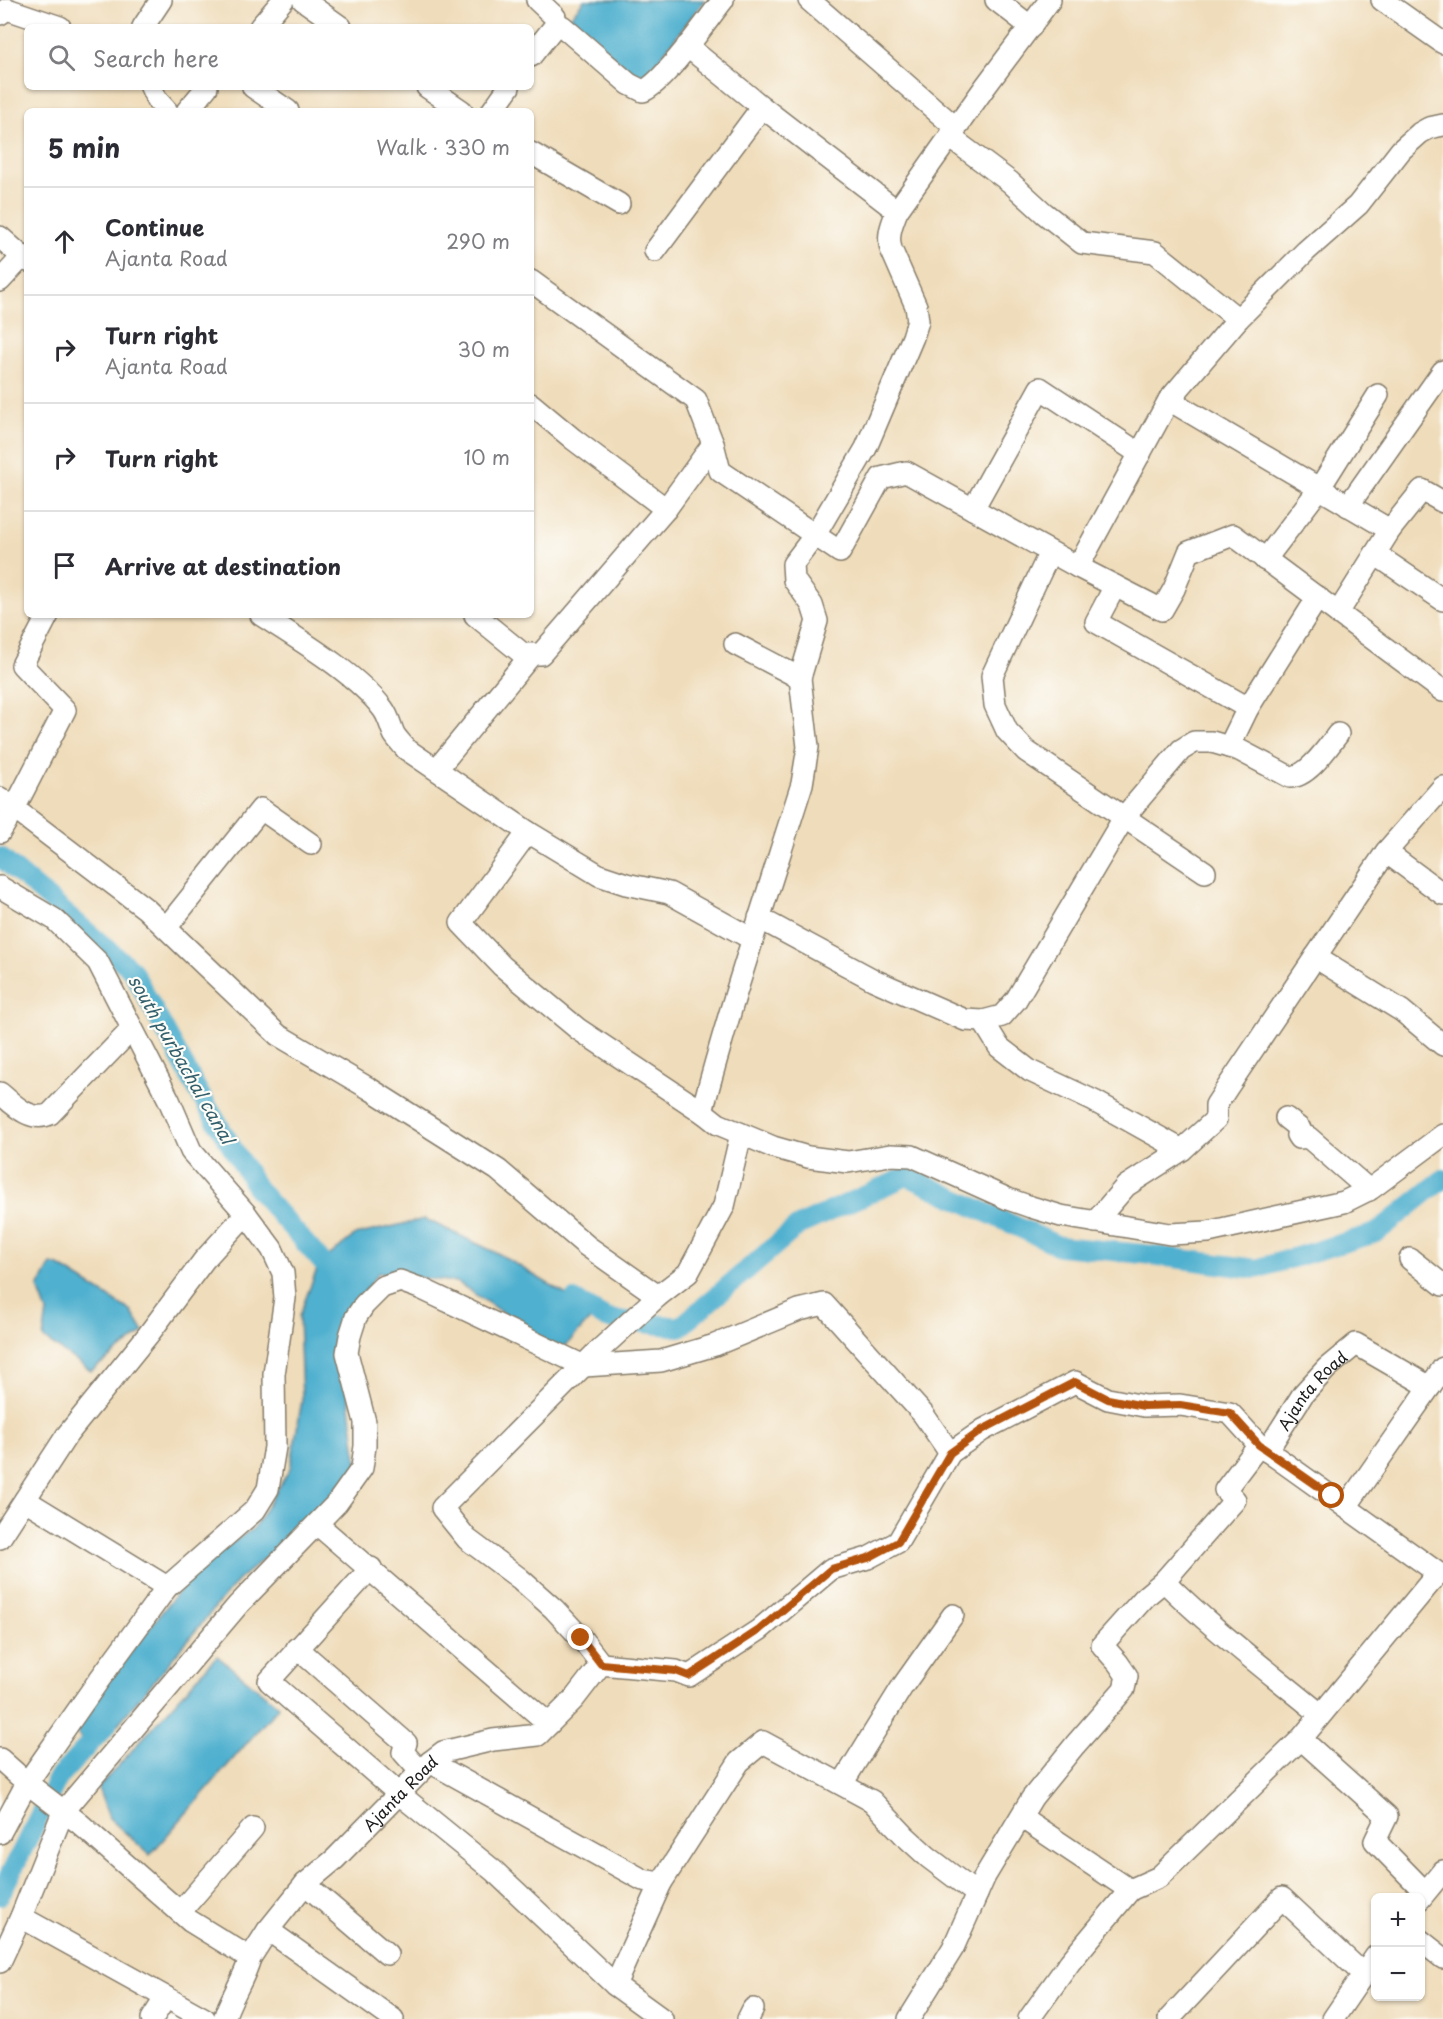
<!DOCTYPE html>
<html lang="en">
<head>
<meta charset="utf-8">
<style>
  body { margin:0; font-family:"Playpen Sans",sans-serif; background:#f2f2f3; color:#2b2b33 }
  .controls { position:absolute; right:18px; bottom:18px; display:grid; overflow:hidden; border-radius:9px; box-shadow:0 2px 4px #0004 }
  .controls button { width:54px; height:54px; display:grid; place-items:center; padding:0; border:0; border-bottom:2px solid #e1e1e2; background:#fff; color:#2b2b33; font:30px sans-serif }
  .stop { position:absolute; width:18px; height:18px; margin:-14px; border:4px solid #b45309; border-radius:50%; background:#fff }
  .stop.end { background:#b45309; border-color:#fff; box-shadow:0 2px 6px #0008 }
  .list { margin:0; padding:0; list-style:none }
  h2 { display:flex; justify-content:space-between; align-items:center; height:78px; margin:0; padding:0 24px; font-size:26px }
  h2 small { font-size:20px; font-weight:400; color:#7c7c81 }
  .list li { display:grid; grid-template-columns:39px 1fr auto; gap:18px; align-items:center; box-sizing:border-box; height:108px; padding:0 24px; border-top:2px solid #e1e1e2 }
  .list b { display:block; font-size:22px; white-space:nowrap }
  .list p { margin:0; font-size:20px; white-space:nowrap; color:#7c7c81 }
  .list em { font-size:20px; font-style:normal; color:#7c7c81 }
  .icon { flex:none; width:33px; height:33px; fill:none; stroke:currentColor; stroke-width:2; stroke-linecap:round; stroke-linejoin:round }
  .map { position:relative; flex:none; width:1443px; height:2019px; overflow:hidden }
  .search { position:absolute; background:#fff; box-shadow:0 2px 4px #0004; left:24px; top:24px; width:510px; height:66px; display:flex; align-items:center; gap:15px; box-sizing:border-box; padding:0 21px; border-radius:9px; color:#7c7c81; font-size:22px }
  .panel { position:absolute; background:#fff; box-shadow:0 2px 4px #0004; left:24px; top:108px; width:510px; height:510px; border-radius:9px }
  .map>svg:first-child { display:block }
  .water { fill:#50b0cf; stroke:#366676; stroke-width:1.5 }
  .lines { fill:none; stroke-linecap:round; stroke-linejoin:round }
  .canal { stroke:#50b0cf; stroke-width:20 }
  .street-casing { stroke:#867c6b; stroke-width:24 }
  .street { stroke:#fff; stroke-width:21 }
  .route { stroke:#b45309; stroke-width:8 }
  .labels { text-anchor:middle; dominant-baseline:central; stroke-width:4.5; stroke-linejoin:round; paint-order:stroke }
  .street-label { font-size:16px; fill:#1c1c1c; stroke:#fdfcf7 }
  .water-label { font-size:18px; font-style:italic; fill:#335f6d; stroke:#fdfcf7 }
</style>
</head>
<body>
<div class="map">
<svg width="1443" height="2019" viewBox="0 0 1443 2019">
  <rect width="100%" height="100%" fill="#fdfcf7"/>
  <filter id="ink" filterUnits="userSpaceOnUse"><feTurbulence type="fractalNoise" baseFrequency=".0167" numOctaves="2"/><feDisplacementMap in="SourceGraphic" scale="12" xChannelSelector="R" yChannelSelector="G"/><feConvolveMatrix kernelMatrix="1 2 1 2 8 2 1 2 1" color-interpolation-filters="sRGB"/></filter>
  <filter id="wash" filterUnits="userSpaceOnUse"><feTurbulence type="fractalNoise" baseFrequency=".008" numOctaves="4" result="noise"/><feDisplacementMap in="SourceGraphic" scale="24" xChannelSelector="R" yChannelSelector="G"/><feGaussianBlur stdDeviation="1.35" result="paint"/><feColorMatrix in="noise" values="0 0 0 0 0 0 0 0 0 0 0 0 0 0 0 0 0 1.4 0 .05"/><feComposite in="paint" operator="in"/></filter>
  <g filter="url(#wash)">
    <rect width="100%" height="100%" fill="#efdcba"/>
    <!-- water -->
    <path class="water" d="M584 0H705L642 81 569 19Z
      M425 1219 501 1255 596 1313 560 1352 457 1282 378 1273 340 1326 358 1469 293 1534 237 1581 103 1742 83 1744 74 1723 200 1564 254 1528 290 1469 302 1400 299 1316 319 1264 355 1235Z
      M51 1264 59 1266 131 1311 144 1332 91 1371 43 1338 47 1312 38 1288Z
      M217 1656 279 1706 150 1855 109 1818 98 1788Z"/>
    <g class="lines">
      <!-- canal -->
      <path class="canal" d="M0 857 132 970 198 1091 258 1190 338 1280
        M574 1300 607 1319 680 1327 798 1226 907 1176 1059 1246 1144 1254 1256 1269 1376 1233 1443 1179
        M0 1895 58 1778 107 1725"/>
    </g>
  </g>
  <g filter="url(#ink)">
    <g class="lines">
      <!-- street casing -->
      <g class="street-casing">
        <g id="street">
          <path d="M303 0 341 27"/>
          <path d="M537 0 555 17"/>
          <path d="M809 0 956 128"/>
          <path d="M996 0 1031 27"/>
          <path d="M1050 0 985 87 897 211C892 224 887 235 891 249L916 306 918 321 913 337 866 448 815 535 793 564 794 580 812 605 817 621 800 678 808 747 802 784C768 892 732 999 703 1108L704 1113 718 1124 773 1147 808 1157 848 1162 890 1155 912 1156 1008 1199 1031 1207 1061 1216 1170 1234 1208 1232 1344 1202 1372 1188 1443 1135"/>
          <path d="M1382 0 1443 43"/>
          <path d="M0 14 7 9 60 27"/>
          <path d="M143 27 161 0"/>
          <path d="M260 27 283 0"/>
          <path d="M687 46 762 107 897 211"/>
          <path d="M531 56 554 27 562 26 629 84 643 91C664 83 707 20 723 0"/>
          <path d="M151 87 157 100 167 111"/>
          <path d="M253 87 288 111"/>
          <path d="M427 87 462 111"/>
          <path d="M187 111 207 87"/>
          <path d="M492 111 509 87"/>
          <path d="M950 137 1010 182 1044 213 1082 243 1155 252 1238 319"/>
          <path d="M531 153 619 204"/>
          <path d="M0 237 27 261"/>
          <path d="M655 251 762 107"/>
          <path d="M0 281 23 256"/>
          <path d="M531 281 696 400 713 444 720 471 840 552 881 478 906 472 1078 567 1162 610 1174 589 1189 552 1233 535 1443 691"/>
          <path d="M1169 400 1390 530 1338 613"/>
          <path d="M531 404 573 439 666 509"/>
          <path d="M1348 506 1443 371"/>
          <path d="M973 509 1040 388 1140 454"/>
          <path d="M1390 530 1422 490 1443 502"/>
          <path d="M1050 552 992 676 995 705 1007 731 1026 751 1205 872"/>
          <path d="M1375 554 1443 600"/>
          <path d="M1265 560 1319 489 1378 395"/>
          <path d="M1078 567 1169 400 1238 319 1306 251 1358 205 1401 150 1420 133 1429 128 1443 125"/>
          <path d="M1115 586 1096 622 1248 708 1318 597"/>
          <path d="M261 615C298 639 357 674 383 709 389 717 390 725 394 734 397 739 402 744 406 749L528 832 599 875 626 884 669 893 752 939"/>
          <path d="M475 615 523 654H541L666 509 713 444"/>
          <path d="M735 644 800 678"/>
          <path d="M1229 747 1248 708"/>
          <path d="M437 769 531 655"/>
          <path d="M1443 787 1386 852 1443 894"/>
          <path d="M0 798 146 909 278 1035 370 1089 498 1170 587 1246 658 1296"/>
          <path d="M0 832 14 809 65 710 22 665 48 615"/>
          <path d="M528 832 461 923 502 966 578 1029 704 1113"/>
          <path d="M0 887 54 919 98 962 169 1100 191 1151 246 1214 272 1249 283 1273 285 1298 274 1374 275 1447 268 1489 255 1510 167 1587 99 1680 27 1783 0 1833"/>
          <path d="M759 918 874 980 965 1020 983 1021 1002 1016 1016 1000 1125 816 1181 750 1194 742H1212L1239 750 1290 777C1308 777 1327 748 1338 734"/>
          <path d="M166 928 261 809 311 844"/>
          <path d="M1315 957 1402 1011 1443 1045"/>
          <path d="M983 1021 999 1047 1030 1071 1094 1101 1182 1150"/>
          <path d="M0 1093C14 1105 31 1123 50 1114L131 1030"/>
          <path d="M1286 1118 1300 1129 1297 1135 1299 1138 1308 1137 1369 1190"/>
          <path d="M1095 1222 1126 1186 1182 1150 1216 1119V1105L1227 1088 1386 852"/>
          <path d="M1410 1259 1443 1285"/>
          <path id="s1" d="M1267 1451 1303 1394 1327 1368 1356 1344 1430 1387"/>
          <path d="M25 1500 167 1587"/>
          <path d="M1346 1507 1443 1368"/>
          <path d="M317 1524 549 1724"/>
          <path d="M0 1538 67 1435 148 1335 204 1260 246 1214"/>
          <path d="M371 1568 269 1681 398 1793 494 1871 615 1985 662 2019"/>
          <path d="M1164 1581 1235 1500 1225 1490 1259 1445"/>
          <path d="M297 1648 406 1743 403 1752 420 1771"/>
          <path d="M601 1664 581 1638 554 1609 519 1578 467 1539 442 1508 596 1353 658 1296 688 1273 724 1206 741 1134"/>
          <path d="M0 1759 27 1783 79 1823 190 1921 250 1958C244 1980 230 1998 224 2019"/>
          <path d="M430 1762 643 1880 661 1883 739 1762 763 1742 872 1801 905 1836 928 1857 977 1894"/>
          <path d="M842 1784 902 1687 953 1615"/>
          <path d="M1021 1817 1130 1890 1070 1962 1029 2019"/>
          <path d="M305 1884 387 1954"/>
          <path d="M1130 1890 1159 1877 1301 1739"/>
          <path d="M1420 1899 1443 1871"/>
          <path d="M180 1912 253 1828"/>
          <path d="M21 1917 205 2019"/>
          <path d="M268 1930 393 2019"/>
          <path d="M1420 1940 1443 1958"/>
          <path id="s2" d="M250 1958 268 1930 305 1884 335 1859 430 1762 443 1752 493 1740 538 1735 574 1699 601 1664 676 1671 689 1676 759 1630 831 1569 868 1558 898 1542 950 1453 983 1430 1075 1382 1108 1399 1144 1406 1180 1405 1230 1413 1259 1445 1438 1573 1301 1739 1387 1816 1375 1841 1425 1892"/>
          <path d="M0 1962 21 1917 63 1812 238 1605 337 1503 362 1468 365 1446V1422L347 1353 350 1336 356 1317 364 1305 382 1287 400 1281 422 1289 584 1366 661 1361 715 1345 799 1310 824 1304 923 1414 950 1453"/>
          <path d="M615 1985 661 1883"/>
          <path d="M152 2019 166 1997"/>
          <path d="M748 2019 753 2009"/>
          <path d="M909 2019 953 1948 985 1876 1032 1798 1075 1745 1124 1689 1127 1676 1118 1663 1102 1645 1146 1596 1164 1581C1212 1629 1267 1670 1320 1714"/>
          <path d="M1169 2019 1282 1898 1362 1973"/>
          <path d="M1333 2019 1376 1956"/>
        </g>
      </g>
      <!-- street -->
      <use href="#street" class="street"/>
    </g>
  </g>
  <g class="lines" filter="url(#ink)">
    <!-- route -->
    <path class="route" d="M581 1638 601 1664 676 1671 689 1676 759 1630 831 1569 868 1558 898 1542 950 1453 982 1430 1075 1382 1108 1399 1144 1406 1180 1405 1230 1413 1259 1445 1332 1496"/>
  </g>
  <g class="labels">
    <!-- street labels -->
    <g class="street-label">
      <text stroke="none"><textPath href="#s1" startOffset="76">Ajanta Road</textPath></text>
      <text stroke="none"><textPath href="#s2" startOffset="224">Ajanta Road</textPath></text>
    </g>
    <!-- water labels -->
    <g class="water-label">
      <text transform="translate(182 1059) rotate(60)">south purbachal canal</text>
    </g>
  </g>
</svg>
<div class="controls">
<button>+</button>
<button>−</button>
</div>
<div class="stop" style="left:1332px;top:1496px"></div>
<div class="stop end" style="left:581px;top:1638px"></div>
<div class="search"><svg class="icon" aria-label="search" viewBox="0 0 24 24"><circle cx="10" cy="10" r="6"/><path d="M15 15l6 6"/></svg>Search here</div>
<section class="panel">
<h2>5 min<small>Walk · 330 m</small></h2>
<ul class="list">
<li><svg class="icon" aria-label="ahead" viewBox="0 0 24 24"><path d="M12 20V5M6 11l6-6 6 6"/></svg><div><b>Continue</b><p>Ajanta Road</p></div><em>290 m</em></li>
<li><svg class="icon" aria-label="right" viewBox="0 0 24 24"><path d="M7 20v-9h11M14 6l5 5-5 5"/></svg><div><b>Turn right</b><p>Ajanta Road</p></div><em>30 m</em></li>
<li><svg class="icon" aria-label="right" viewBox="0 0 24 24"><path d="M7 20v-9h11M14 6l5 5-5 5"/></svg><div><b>Turn right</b></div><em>10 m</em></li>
<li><svg class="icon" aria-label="arrive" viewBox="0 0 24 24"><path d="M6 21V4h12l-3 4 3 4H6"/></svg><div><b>Arrive at destination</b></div></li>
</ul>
</section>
</div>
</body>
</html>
